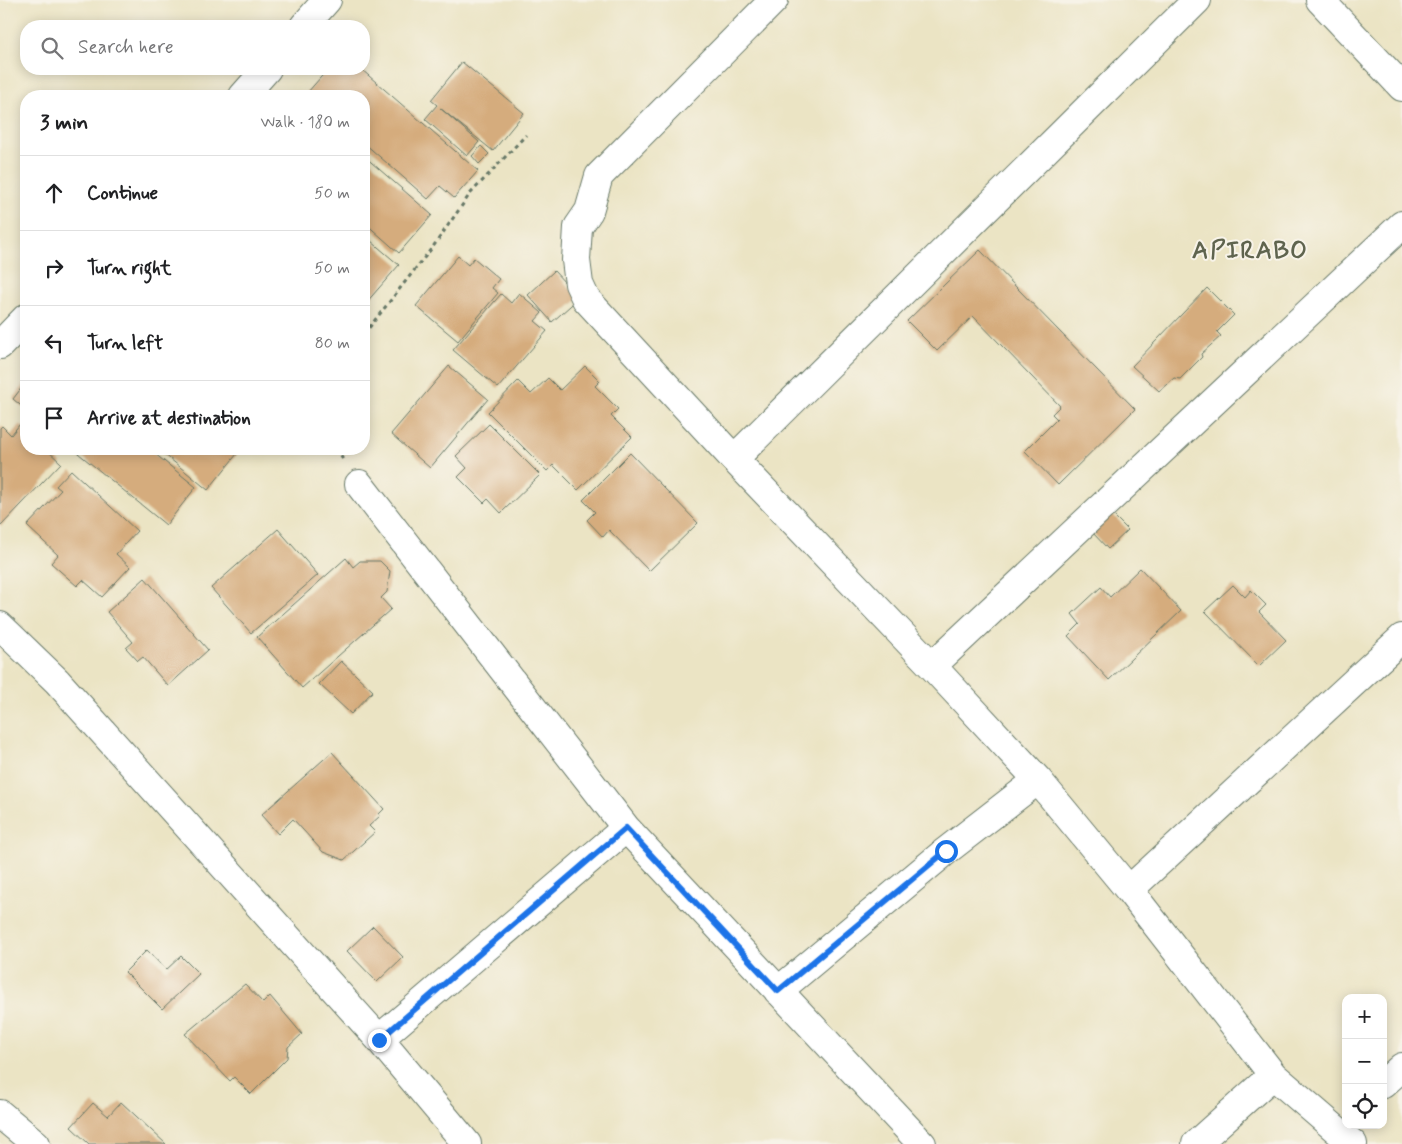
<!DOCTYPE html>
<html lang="en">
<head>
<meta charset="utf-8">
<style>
  body { margin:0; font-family:Mynerve,sans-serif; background:#f2f2f2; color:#202124 }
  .controls { position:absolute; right:15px; bottom:15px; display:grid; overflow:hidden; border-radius:10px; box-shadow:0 2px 12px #0003 }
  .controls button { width:45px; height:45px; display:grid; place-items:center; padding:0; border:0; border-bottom:1px solid #e0e0e0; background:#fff; color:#202124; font:25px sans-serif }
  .stop { position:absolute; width:15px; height:15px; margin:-11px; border:4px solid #1a73e8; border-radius:50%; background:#fff }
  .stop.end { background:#1a73e8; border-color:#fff; box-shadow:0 1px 5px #0008 }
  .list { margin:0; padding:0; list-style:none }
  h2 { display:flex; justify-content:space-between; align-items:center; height:65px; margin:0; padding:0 20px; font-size:21px }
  h2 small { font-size:16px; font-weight:400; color:#757577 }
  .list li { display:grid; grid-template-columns:32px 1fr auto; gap:15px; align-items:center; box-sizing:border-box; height:75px; padding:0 20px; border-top:1px solid #e0e0e0 }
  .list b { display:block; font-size:19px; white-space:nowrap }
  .list em { font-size:16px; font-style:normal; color:#757577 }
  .icon { flex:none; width:28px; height:28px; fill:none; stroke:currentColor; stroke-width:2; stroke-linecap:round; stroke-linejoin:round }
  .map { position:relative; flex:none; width:1402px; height:1144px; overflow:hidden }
  .search { position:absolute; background:#fff; box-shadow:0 2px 12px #0003; left:20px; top:20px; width:350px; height:55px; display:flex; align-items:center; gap:12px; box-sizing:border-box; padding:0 18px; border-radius:20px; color:#757577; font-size:19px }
  .panel { position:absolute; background:#fff; box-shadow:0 2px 12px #0003; left:20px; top:90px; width:350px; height:365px; border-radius:20px }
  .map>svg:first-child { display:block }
  .building { fill:#d5ac7d }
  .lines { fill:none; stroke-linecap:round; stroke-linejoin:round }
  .minor-casing { stroke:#676; stroke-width:30 }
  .path { stroke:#676; stroke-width:3; stroke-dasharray:4 4; stroke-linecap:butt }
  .minor { stroke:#fff; stroke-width:28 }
  .route { stroke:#1a73e8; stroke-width:6 }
  .labels { text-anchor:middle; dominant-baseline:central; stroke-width:4; stroke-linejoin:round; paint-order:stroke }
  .district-label { font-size:25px; font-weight:bold; letter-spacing:1px; fill:#5f644e; stroke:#f7f3e8 }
</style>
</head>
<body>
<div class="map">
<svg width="1402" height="1144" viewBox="0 0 1402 1144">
  <rect width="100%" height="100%" fill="#f7f3e8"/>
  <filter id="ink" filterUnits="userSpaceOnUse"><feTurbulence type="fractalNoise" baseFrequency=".02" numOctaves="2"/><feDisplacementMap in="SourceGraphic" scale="10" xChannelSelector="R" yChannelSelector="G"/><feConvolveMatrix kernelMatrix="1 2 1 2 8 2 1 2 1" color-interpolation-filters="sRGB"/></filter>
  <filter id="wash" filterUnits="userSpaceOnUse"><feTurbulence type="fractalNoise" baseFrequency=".0096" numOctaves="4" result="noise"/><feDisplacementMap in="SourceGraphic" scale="20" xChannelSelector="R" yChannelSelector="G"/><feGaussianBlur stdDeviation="1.12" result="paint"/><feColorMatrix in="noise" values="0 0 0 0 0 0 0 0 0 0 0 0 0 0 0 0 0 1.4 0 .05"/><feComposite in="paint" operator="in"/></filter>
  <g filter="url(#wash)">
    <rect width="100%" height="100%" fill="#ebe4c4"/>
    <g id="blocks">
      <!-- building -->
      <path class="building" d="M462 62 524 113 493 151 440 108 479 142 467 156 425 119 437 105 431 100Z
        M328 69H361L478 171 454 198 440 186 428 199 364 143V96H310L307 93Z
        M481 146 489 154 479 164 472 156Z
        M364 156 432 215 399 253 364 222Z
        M364 235 399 265 365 304 364 303Z
        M980 250 1135 409 1058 485 1025 451 1057 419 1052 414 1060 406 973 316 937 351 907 321Z
        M458 256 468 265 474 258 499 279 492 288 498 293 458 341 416 306Z
        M554 271 579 298 552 322 528 295Z
        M1207 288 1234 315 1217 332 1221 336 1201 354 1202 357 1180 379 1174 378 1159 391 1132 366Z
        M519 293 542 313 535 321 547 331 498 388 453 350 501 294 511 303Z
        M449 366 488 399 430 468 391 434Z
        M585 366 600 381 595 386 618 409 611 416 632 437 578 490 553 465 547 471 488 412 518 381 531 394 548 378 560 390Z
        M26 382V410L13 399Z
        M20 424 26 430V449H46L61 463 1 526 0 525V428L2 426 11 435Z
        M489 424 540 475 501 513 488 499 484 503 458 477 467 468 456 456Z
        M73 449H149L196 487 166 525Z
        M158 449H241L208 490Z
        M630 453 698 523 649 571 609 530 603 537 587 520 595 512 583 500Z
        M71 470 137 531 116 554 130 567 102 597 83 580 77 586 51 563 58 555 27 526 61 490 56 486Z
        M1111 513 1128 530 1108 549 1092 532Z
        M278 529 318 575 251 633 211 588Z
        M346 558 353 567 360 561H380L390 571 387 592 381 598 391 609 302 688 257 637Z
        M1140 568 1181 611 1109 680 1068 636 1080 624 1072 614 1101 587 1110 597Z
        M145 578 208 650 168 686 143 657 138 661 126 648 133 642 107 612Z
        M1233 585 1245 597 1251 590 1266 605 1259 612 1286 640 1259 666 1205 611Z
        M341 661 373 691 351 714 319 684Z
        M332 752 384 809 379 814 380 816 369 826 375 832 344 860 323 852 293 819 278 834 261 815Z
        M373 926 403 957 377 982 347 951Z
        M147 950 166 970 181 956 199 974 162 1009 125 972Z
        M245 984 263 1003 270 996 302 1034 288 1047 287 1058 251 1094 234 1077 230 1081 185 1034Z
        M121 1102 166 1144H89L71 1127 93 1103 108 1116Z"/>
    </g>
  </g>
  <g filter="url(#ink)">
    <use href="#blocks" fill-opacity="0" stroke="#676" stroke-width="1"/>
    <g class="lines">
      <!-- minor casing -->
      <g class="minor-casing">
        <path id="minor" d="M774 0 599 176 589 211 578 227 576 260 579 284 586 299 734 459 932 666 1038 780 1129 890 1273 1075 1353 1144
          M1320 0 1402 87
          M304 26 327 0
          M243 96 267 69
          M0 345 26 318
          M734 459 1197 0
          M359 484 626 828 922 1144
          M0 626 57 681 379 1039 467 1144
          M932 666 1402 225
          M1129 890 1402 638
          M778 991 946 851 1038 780
          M379 1039 626 828
          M1383 1084 1402 1067
          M0 1114 36 1144
          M1196 1144 1273 1075"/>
      </g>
      <!-- path -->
      <path class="path" d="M364 334 435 244 470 194 526 135
        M336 449 344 461"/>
      <!-- minor -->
      <use href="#minor" class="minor"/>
    </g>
  </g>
  <g class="lines" filter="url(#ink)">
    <!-- route -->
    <path class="route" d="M379 1040 626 828 778 991 946 851"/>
  </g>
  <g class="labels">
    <!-- district labels -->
    <g class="district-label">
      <text x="1250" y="251">APIRABO</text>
    </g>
  </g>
</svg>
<div class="controls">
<button>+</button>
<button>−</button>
<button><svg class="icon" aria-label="locate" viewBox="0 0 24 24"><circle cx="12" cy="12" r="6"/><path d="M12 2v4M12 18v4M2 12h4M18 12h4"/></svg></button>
</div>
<div class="stop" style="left:946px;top:851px"></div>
<div class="stop end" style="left:379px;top:1040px"></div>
<div class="search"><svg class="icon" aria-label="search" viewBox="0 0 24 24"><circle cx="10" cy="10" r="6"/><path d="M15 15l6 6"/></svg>Search here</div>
<section class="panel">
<h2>3 min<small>Walk · 180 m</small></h2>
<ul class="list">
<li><svg class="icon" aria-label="ahead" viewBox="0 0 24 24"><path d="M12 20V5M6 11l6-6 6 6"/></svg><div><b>Continue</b></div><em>50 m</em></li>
<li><svg class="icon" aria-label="right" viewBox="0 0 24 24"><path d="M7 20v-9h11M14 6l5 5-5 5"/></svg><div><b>Turn right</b></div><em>50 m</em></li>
<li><svg class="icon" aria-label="left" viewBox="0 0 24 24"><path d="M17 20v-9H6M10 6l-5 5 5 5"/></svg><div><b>Turn left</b></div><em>80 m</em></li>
<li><svg class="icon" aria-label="arrive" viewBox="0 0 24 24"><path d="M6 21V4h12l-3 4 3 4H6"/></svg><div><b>Arrive at destination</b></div></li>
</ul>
</section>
</div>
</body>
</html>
